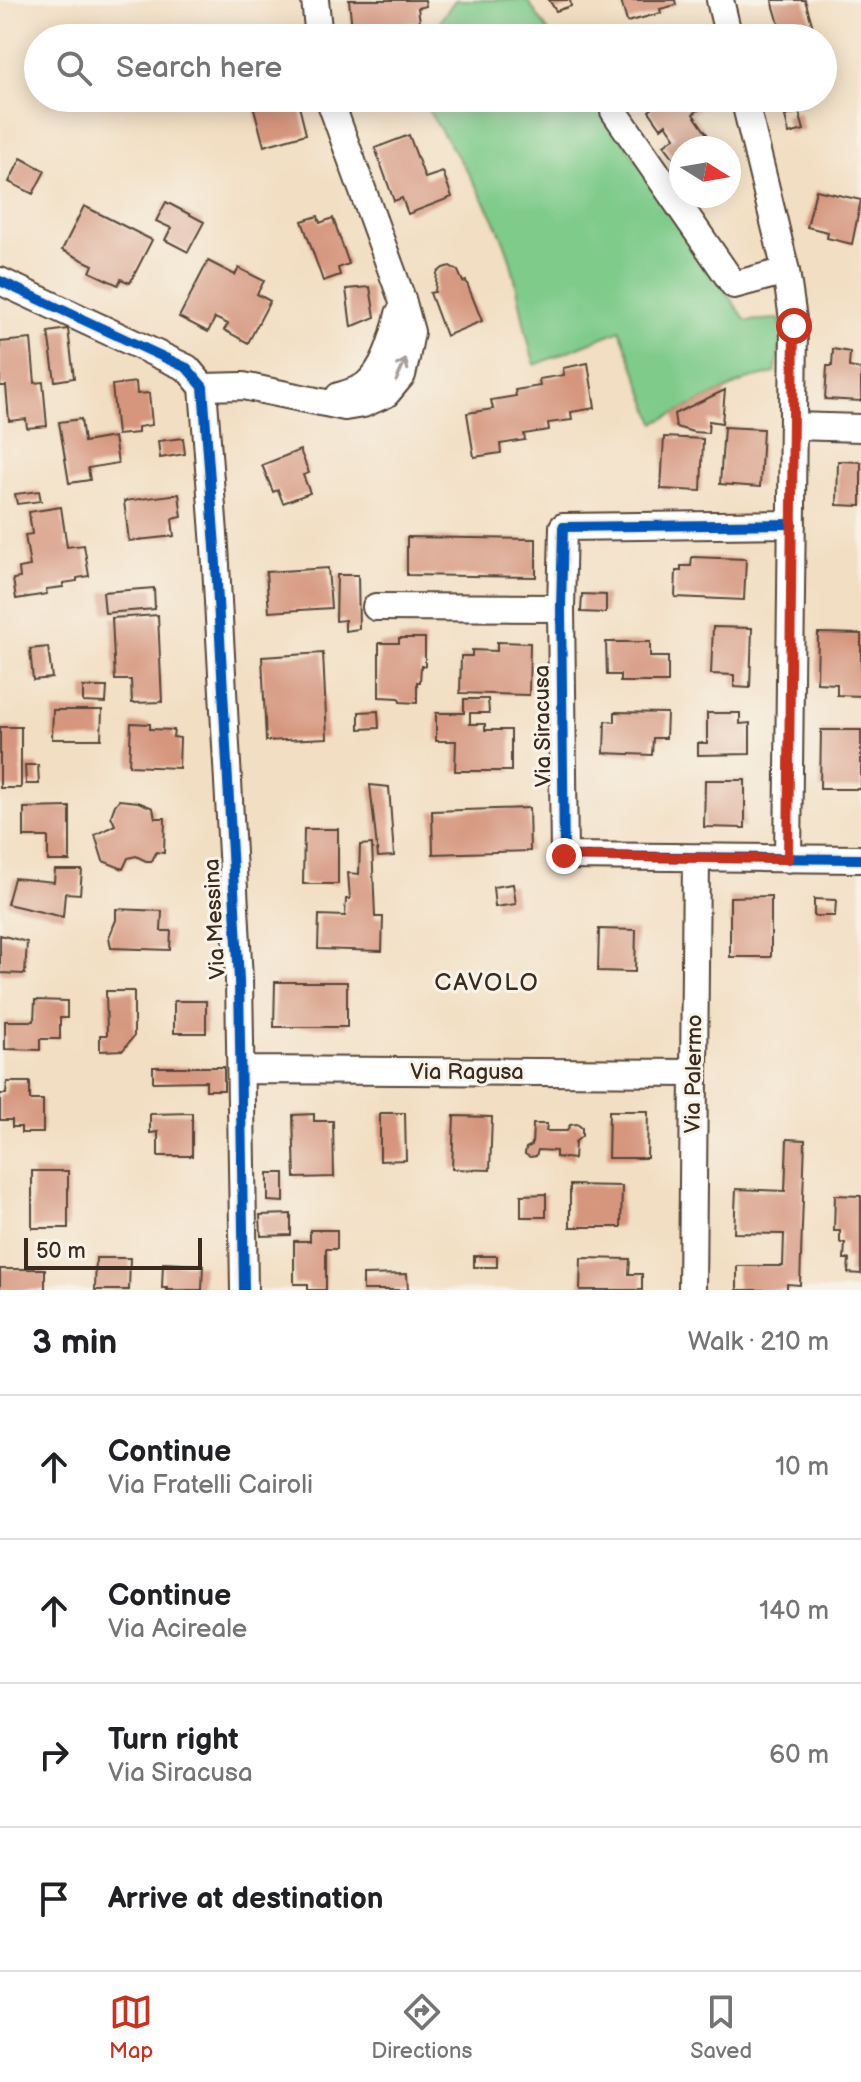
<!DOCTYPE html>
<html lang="en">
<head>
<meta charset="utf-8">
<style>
  body { margin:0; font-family:"Balsamiq Sans",sans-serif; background:#f6f6f6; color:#202124 }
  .compass { position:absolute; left:669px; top:136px; width:72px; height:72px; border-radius:50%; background:#fff; box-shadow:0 4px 20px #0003; rotate:101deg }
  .scale { position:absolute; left:24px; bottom:20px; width:178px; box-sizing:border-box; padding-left:8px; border:4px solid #3b2a1e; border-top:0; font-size:22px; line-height:28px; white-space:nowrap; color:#3b2a1e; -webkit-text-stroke:6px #f7f3e8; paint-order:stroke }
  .stop { position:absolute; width:24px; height:24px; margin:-18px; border:6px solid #c8321e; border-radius:50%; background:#fff }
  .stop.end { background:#c8321e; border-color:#fff; box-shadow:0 2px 8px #0008 }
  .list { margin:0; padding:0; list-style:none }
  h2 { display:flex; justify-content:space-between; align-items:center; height:104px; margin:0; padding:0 32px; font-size:34px }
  h2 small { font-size:26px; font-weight:400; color:#757577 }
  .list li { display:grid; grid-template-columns:52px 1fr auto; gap:24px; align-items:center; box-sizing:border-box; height:144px; padding:0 32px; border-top:2px solid #e0e0e0 }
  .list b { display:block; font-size:30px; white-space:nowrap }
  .list p { margin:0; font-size:26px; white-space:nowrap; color:#757577 }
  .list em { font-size:26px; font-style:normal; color:#757577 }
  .icon { flex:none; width:44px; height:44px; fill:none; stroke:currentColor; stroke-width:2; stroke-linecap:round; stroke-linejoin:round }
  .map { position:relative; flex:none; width:861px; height:1290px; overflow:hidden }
  .search { position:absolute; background:#fff; box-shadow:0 4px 20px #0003; left:24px; right:24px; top:24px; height:88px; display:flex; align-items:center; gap:20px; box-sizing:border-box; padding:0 28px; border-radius:44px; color:#757577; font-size:30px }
  .sheet { height:680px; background:#fff }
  nav { display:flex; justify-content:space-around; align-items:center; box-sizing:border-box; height:112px; border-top:2px solid #e0e0e0; background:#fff; font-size:22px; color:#757577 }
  nav a { display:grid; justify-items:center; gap:4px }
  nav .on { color:#c8321e }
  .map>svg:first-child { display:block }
  .green { fill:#7ecb8a; stroke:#5c7a54; stroke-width:2 }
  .building { fill:#d6967e }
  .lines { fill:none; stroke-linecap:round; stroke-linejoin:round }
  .street-casing { stroke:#564537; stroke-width:30 }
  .street { stroke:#fff; stroke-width:26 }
  .cycleway-casing { stroke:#f7f3e8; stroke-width:15 }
  .cycleway { stroke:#0057b8; stroke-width:10 }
  .oneway { stroke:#a79f9a }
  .route { stroke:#c8321e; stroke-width:10 }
  .labels { text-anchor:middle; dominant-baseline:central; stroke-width:6; stroke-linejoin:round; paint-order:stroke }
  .street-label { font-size:22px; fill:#3b2a1e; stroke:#f7f3e8 }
  .neighbourhood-label { font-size:24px; letter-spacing:2px; fill:#3b2a1e; stroke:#f7f3e8 }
</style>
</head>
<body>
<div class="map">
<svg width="861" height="1290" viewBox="0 0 861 1290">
  <rect width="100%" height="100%" fill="#f7f3e8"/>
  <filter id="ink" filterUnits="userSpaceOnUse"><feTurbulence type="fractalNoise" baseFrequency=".0125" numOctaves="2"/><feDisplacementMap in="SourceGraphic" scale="16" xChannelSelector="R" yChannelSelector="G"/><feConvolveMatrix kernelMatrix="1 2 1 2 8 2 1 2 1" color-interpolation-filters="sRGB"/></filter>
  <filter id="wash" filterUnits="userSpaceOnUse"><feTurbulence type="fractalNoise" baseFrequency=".006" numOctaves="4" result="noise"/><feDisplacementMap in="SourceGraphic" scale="32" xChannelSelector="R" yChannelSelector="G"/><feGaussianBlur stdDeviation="1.8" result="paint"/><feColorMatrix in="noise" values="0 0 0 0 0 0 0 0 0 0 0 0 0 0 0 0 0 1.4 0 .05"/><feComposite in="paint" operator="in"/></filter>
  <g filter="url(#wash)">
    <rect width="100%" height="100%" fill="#f2dec2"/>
    <!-- green -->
    <path class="green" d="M455 0H527L553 38H428Z
      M419 98H594L746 321 779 319 783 332 775 373 746 380 655 423 620 330 535 365C523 329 520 292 509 256 494 207 455 154 428 110Z"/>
    <g id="blocks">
      <!-- building -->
      <path class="building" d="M349 0H425L426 6 418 8 420 22 386 26 387 38H353Z
        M549 0H570L571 6 556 11Z
        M621 0H675L676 5 660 9 661 13 627 22Z
        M772 0H805L815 34 800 38 798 33 783 38Z
        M262 98H297L306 134 264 146 252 101Z
        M666 98H692L700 109 693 114 713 143 709 146 710 148H681V158L676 161 664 145 675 137 666 124 661 128 649 111Z
        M799 112 804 130 789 134 785 116Z
        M409 135 425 178 443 172 452 197 408 214 402 198 394 201 375 148Z
        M21 158 45 171 33 194 9 182Z
        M816 190 861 200 852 244 827 238 828 232 807 227Z
        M166 202 204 222 188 252 165 240 171 228 156 221Z
        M84 206 152 240 130 283 121 279 118 285 90 272 93 265 62 250Z
        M318 216 320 223 333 218 349 264 338 268 340 275 323 281 302 221Z
        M208 261 235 275 239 268 264 281 257 294 270 301 248 343 224 330 228 324 215 318 208 332 179 317Z
        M450 266 458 271 463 282 466 281 482 321 446 336 430 293 435 292 437 273 443 268Z
        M370 287 375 317 351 327 346 289Z
        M68 329 74 378 55 381 48 332Z
        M31 339 35 383 43 382 47 426 27 428 26 419 9 421 6 386H0V342Z
        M833 349 850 352 849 367 861 369V401L825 399 827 366H832Z
        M588 363 595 408 571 412 572 420 548 423 549 430 524 434 525 440 500 444 501 453 474 457 467 413 493 409 491 400 516 396 515 390 540 386 539 379 564 375 563 368Z
        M136 382 137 394 149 393 152 425 138 427V433L117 435 112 385Z
        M725 390 722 423 709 421 708 433 693 432 676 427 674 414Z
        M81 419 84 442 114 437 118 463 88 468 90 480 69 483 59 422Z
        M724 427 763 429 760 487 720 484Z
        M664 437 703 439 701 491 661 489Z
        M183 438 185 454 160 458 158 441Z
        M300 450 309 473 303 475 310 493 283 503 278 490 273 492 262 465Z
        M838 461 861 462V506L837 505Z
        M39 491 41 501 17 504 15 494Z
        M179 494 182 517 172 519 174 536 129 541 124 501Z
        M61 507 67 547 84 545 89 576 77 578V581L63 583V587L46 589 47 594 16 599 13 579 20 578 19 568 30 566 25 535 32 534 29 512Z
        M407 537 536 539V577L407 575Z
        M692 557 746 559 744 600 675 597 676 571H681V566H691Z
        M328 568 331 608 269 612 266 572Z
        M337 575H358L359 629 345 631V620L336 621Z
        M154 588 155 609 105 613 103 592Z
        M582 594 606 595V613L581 612Z
        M158 615 162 702 132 703 131 680H115L112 618Z
        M713 627 752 628 750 688 734 687V675L711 674Z
        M818 633 861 634V696L837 695V684L817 683Z
        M399 638H425V666H421L420 682H417V703L400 702 399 698 379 697V643H399Z
        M497 642 530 643 529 695 460 693 461 656H472V650L497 651Z
        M606 642H650V657H668V682H620V675H607Z
        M48 647 52 678 33 680 30 649Z
        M323 653 327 738 266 741 262 657Z
        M83 687H107L106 703 83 702Z
        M464 699H488L489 713H470V724H485V730H511V771H455L456 741H436V713H464Z
        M53 710H102L101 739H52Z
        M378 711 379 728 359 729V712Z
        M615 712 667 713 666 738H653L652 755 604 753 605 721 615 722Z
        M707 713H740V724L750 723V754L698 755V743H707Z
        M131 723 150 724V729L174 730 173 737 180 738 179 768 129 766Z
        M0 727H21V788H0Z
        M821 730H861V789H820Z
        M25 765H38L39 784H26Z
        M705 780H745V828L704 827Z
        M370 785 389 787 394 856 378 857Z
        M119 800 138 802 153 808 155 818H165L164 853 156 852 152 861H146L136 856 128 858 123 869 103 861 95 835 115 825 111 816 115 805Z
        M70 807V861H48V837H24V808Z
        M529 808 530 851 433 854 432 811Z
        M304 829H338V884H303Z
        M372 844 375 917H383L382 951 318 949 319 915 345 916 346 899H350L348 873 359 874 360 845Z
        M55 870H82L80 894 65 893 63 917 7 904 14 878 54 882Z
        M513 884 516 904 495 907 493 887Z
        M771 896V957H730V897Z
        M814 899 836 900 835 916H814Z
        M116 909 162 911 161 931H171L170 950 111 948 109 937 116 920Z
        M599 929 636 930 635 972 598 971Z
        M0 935 27 942 25 974 0 973Z
        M275 982H347V1027H274Z
        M106 991H134V1036L123 1050 100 1051V1035H107Z
        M35 1000 67 1001V1018H60V1039H40V1050L5 1049V1021H34Z
        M174 1001H206V1033H174Z
        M153 1067H224V1090H206V1081L153 1082Z
        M7 1082H30V1100H43V1133H21V1127H12V1120H0V1094H6Z
        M609 1111H648L647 1158H608Z
        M192 1113V1156H158V1132L150 1133V1114Z
        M380 1113H405L406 1160 380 1161Z
        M314 1114V1121H333L334 1177 295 1178 293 1115Z
        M454 1116 492 1117 490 1170 452 1169Z
        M533 1124H547L546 1131H567L570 1125 577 1124 582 1128V1136L575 1142 574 1159 556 1157V1151L538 1150 536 1156 530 1157 525 1154 526 1148 532 1145Z
        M787 1139 805 1140 800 1285 787 1284V1290H737V1266H783L784 1234 734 1233 736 1189 785 1191Z
        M32 1171H68V1228H32Z
        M268 1173H284V1202L268 1201Z
        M570 1185 622 1186 621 1227H570Z
        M546 1194V1217H521V1195Z
        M835 1195 861 1196V1274L848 1273 849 1259H844L845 1243H840V1231H834Z
        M291 1214V1235L261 1236 260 1215Z
        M310 1230H337V1249H326V1290H308V1284H294V1241H310Z
        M474 1256H497V1267H474Z
        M96 1258H130L129 1290H95Z
        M581 1258 630 1259 629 1274H642V1290H580Z
        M163 1263 203 1265 202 1290H167V1288H162Z
        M0 1269H45V1290H0Z
        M407 1274 408 1290H363V1275Z"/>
    </g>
  </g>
  <g filter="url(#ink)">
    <use href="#blocks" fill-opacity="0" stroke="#564537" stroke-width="2"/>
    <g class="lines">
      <!-- street casing -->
      <g class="street-casing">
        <path id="street" d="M315 0 319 38
          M720 0 729 38
          M744 98 786 271 794 326 788 859
          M614 111 734 285 786 271
          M0 281 187 368 203 387 215 547 239 980 244 1290
          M203 387 243 386 345 407 363 404 386 394 402 375 406 358 411 332 402 299 329 98
          M339 396C349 393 361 390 368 383 386 367 394 337 399 314
          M793 426 861 428
          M792 524 563 527 561 608 564 856 861 859
          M376 607 561 608
          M241 1070 694 1073
          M692 1290 696 859"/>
      </g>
      <!-- street -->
      <use href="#street" class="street"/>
      <!-- cycleway casing -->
      <g class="cycleway-casing">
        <path id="cycleway" d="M0 281 187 368 203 387 215 547 239 980 244 1290
          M792 524 563 527 561 608 564 856 861 859"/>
      </g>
      <!-- cycleway -->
      <use href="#cycleway" class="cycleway"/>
    </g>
    <!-- one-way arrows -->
    <defs><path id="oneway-shaft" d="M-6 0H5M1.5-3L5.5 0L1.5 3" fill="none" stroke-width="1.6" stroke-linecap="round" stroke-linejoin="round" transform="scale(2)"/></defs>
    <use class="oneway" href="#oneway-shaft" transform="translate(401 370) rotate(-66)"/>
  </g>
  <g class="lines" filter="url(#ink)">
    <!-- route -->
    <path class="route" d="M564 856 788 859 794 326"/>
  </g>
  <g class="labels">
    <!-- street labels -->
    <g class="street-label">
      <text transform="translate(543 726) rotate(-91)">Via Siracusa</text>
      <text transform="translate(215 919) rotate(-93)">Via Messina</text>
      <text x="467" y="1072">Via Ragusa</text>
      <text transform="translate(694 1074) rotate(-89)">Via Palermo</text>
    </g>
    <!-- neighbourhood labels -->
    <g class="neighbourhood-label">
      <text x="487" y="982">CAVOLO</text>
    </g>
  </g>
</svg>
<svg class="compass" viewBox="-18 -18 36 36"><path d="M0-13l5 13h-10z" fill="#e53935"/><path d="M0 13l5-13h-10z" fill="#757577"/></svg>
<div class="scale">50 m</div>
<div class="stop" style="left:794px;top:326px"></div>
<div class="stop end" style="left:564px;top:856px"></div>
<div class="search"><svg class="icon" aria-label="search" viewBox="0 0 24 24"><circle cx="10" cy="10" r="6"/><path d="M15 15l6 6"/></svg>Search here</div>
</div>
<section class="sheet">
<h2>3 min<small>Walk · 210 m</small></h2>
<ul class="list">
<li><svg class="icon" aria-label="ahead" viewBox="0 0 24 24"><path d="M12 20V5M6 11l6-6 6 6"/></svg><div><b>Continue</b><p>Via Fratelli Cairoli</p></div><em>10 m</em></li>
<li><svg class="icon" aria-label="ahead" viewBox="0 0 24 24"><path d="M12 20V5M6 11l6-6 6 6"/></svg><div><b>Continue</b><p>Via Acireale</p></div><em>140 m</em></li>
<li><svg class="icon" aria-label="right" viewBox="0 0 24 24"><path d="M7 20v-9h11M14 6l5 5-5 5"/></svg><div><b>Turn right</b><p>Via Siracusa</p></div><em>60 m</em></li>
<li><svg class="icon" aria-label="arrive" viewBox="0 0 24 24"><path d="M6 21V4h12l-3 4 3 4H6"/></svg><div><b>Arrive at destination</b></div></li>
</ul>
</section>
<nav>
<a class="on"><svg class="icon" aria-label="map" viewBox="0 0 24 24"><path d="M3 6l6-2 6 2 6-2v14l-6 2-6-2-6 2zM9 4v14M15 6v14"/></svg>Map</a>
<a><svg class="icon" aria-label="directions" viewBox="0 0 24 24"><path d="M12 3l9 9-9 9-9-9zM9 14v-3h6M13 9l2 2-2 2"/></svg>Directions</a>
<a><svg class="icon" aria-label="saved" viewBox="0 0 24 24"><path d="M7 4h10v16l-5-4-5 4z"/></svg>Saved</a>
</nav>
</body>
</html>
